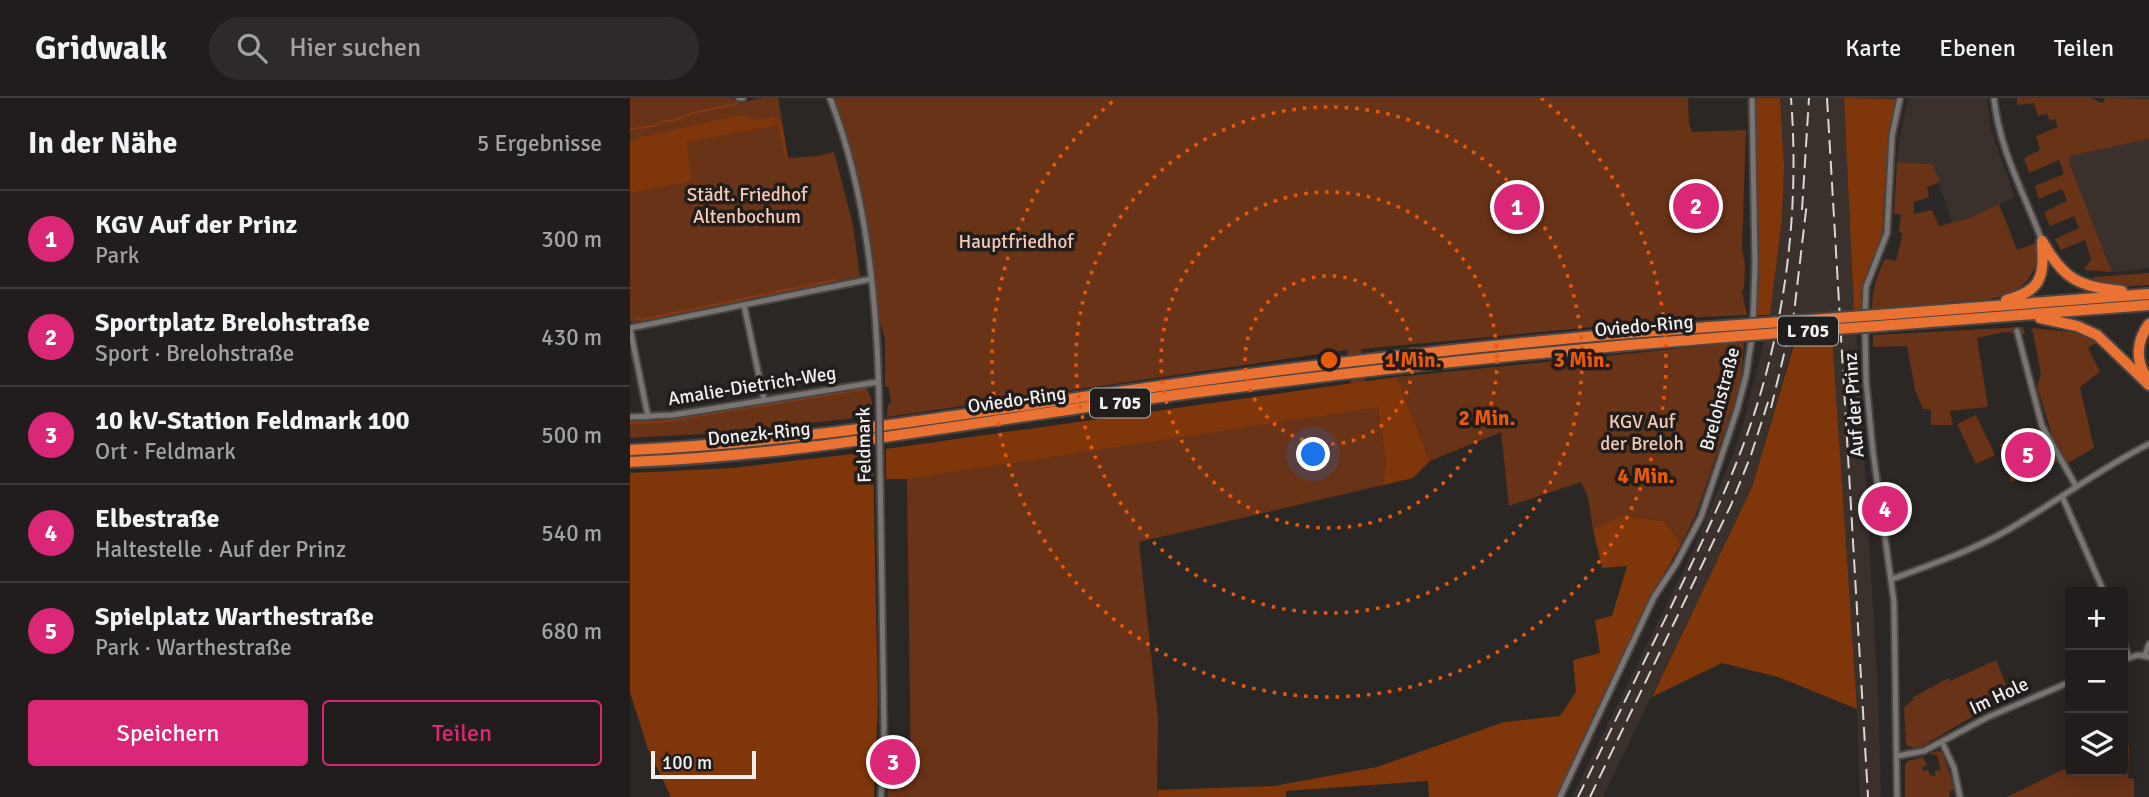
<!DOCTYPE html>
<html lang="de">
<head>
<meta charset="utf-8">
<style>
  body { margin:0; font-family:Signika,sans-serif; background:#2d2a29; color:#f1f3f6 }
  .controls { position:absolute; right:21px; bottom:21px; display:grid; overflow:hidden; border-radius:7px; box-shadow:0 4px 18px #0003 }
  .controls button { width:63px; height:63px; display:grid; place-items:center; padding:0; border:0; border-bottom:2px solid #3d3b3b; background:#201d1c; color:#f1f3f6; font:35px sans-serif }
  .scale { position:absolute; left:21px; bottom:18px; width:105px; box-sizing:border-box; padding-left:7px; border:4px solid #f2f0ef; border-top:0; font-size:19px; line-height:24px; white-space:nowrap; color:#f2f0ef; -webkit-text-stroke:5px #211d1c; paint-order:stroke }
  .you { position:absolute; left:684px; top:357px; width:24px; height:24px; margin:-18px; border:5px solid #fff; border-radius:50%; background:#1a73e8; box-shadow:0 0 0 10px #1a73e833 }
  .badge { display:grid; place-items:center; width:46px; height:46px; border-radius:50%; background:#db2777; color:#fff; font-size:23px; font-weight:700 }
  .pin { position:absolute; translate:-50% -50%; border:4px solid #fff; box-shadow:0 2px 7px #0006 }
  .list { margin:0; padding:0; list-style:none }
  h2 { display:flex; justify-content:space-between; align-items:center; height:91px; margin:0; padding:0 28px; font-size:30px }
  h2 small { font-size:23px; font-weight:400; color:#a2a2a3 }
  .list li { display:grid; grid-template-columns:46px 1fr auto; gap:21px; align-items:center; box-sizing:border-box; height:98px; padding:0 28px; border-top:2px solid #3d3b3b }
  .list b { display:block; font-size:26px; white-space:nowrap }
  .list p { margin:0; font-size:23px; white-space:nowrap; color:#a2a2a3 }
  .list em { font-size:23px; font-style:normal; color:#a2a2a3 }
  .actions { display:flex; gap:14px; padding:21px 28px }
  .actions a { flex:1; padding:16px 0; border:2px solid #db2777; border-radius:7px; text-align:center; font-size:24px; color:#db2777 }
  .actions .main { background:#db2777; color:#fff }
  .icon { flex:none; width:38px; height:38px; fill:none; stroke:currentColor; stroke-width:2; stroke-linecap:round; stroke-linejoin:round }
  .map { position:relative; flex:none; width:1519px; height:699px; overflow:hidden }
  header { display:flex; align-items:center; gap:42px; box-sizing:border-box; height:98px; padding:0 35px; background:#201d1c; border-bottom:2px solid #3d3b3b }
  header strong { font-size:33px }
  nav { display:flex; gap:38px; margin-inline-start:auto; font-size:24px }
  .search { width:490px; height:63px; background:#2d2a29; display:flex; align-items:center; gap:18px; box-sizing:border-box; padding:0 24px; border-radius:38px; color:#a2a2a3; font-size:26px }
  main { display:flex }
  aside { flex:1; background:#201d1c }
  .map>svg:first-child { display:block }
  .built { fill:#3a302c }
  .green { fill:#693317 }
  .forest { fill:#7f360a }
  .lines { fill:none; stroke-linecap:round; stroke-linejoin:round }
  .stream { stroke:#853a11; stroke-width:2 }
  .street-casing { stroke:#494644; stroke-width:9 }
  .highway-casing { stroke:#494644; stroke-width:14 }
  .street { stroke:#7a7573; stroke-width:5 }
  .highway { stroke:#ea7233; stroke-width:10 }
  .rail { stroke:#d9d6d5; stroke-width:2; stroke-dasharray:14 7; stroke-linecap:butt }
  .street-bridge-casing { stroke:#494644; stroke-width:9; stroke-linecap:butt }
  .highway-bridge-casing { stroke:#494644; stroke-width:14; stroke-linecap:butt }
  .street-bridge { stroke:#7a7573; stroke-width:5 }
  .highway-bridge { stroke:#ea7233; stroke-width:10 }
  .ring { fill:none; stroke:#e8590c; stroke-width:3.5; stroke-dasharray:3.5 7 }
  .labels { text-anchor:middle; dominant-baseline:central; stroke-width:7; stroke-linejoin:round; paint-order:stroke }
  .shield { fill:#211d1c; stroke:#b3b1b0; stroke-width:2 }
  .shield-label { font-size:18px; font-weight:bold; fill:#f2f0ef }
  .park-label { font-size:19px; fill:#f5c9b5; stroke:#211d1c }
  .street-label { font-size:19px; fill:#f2f0ef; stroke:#211d1c }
  .centre { fill:#e8590c; stroke:#211d1c; stroke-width:3.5 }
  .ring-label { font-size:21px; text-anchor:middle; font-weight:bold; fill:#e8590c; stroke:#211d1c; stroke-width:7; stroke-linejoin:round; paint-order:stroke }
</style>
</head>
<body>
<header>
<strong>Gridwalk</strong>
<div class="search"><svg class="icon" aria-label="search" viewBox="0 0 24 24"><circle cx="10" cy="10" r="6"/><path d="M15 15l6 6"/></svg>Hier suchen</div>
<nav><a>Karte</a><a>Ebenen</a><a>Teilen</a></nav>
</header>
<main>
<aside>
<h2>In der Nähe<small>5 Ergebnisse</small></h2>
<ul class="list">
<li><span class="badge">1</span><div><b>KGV Auf der Prinz</b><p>Park</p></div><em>300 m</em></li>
<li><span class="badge">2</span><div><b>Sportplatz Brelohstraße</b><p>Sport · Brelohstraße</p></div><em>430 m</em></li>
<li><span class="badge">3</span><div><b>10 kV-Station Feldmark 100</b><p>Ort · Feldmark</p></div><em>500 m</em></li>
<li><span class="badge">4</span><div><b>Elbestraße</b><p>Haltestelle · Auf der Prinz</p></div><em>540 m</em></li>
<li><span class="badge">5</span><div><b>Spielplatz Warthestraße</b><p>Park · Warthestraße</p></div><em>680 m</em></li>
</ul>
<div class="actions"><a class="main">Speichern</a><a>Teilen</a></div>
</aside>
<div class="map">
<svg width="1519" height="699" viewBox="0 0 1519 699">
  <rect width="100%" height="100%" fill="#2b2725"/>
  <!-- built -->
  <path class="built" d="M1150 0H1214L1224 214 1171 218 1122 389 973 699H942L1061 457 1102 359 1112 330 1139 225 1152 122 1154 68Z
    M1278 0H1357L1361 33 1385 99 1339 120 1322 124 1302 66 1267 64 1269 42Z
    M1519 41V170L1482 174 1439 63V58Z
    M1225 236 1228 250 1248 592 1251 699H1230L1227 611 1205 299 1202 238Z"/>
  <!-- green -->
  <path class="green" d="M0 0H102L108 5 133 0H148L158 60 187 58 204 54 223 127 230 179 3 225 0 222Z
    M203 0H1058L1059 25 1062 34 1116 32 1112 150 1115 167 1114 191 1112 193 1117 217 1070 219 731 251 735 287 767 283 766 279 1114 244 1110 290 1066 416 1051 446 1034 423 991 418 963 431 958 399 951 384 879 408 871 334 800 363 774 300 748 309 756 363 753 387 509 444 528 621 527 699H257L259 676 281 675 277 381H256V365L359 347 722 293 717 252 257 319 258 306 261 305 259 290 255 288V241L249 221 237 128 220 50Z
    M1387 0H1460L1473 5 1475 0 1519 1V41L1439 58 1441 62 1439 64 1482 174 1454 172 1461 161 1455 142 1431 152 1425 141 1449 130 1444 118 1420 128 1414 114 1437 103 1432 91 1409 101 1405 88 1434 76 1429 62 1399 75 1394 60 1410 52 1406 38 1428 29 1425 21 1420 23 1417 16 1408 18 1404 5 1387 7Z
    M1267 64 1302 66 1310 84 1297 89 1299 99 1284 104V116L1302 112 1309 128 1339 120 1369 106 1387 152 1406 145C1409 154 1407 162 1404 171 1388 207 1345 201 1312 205 1289 207 1266 212 1242 213 1242 193 1246 178 1255 161L1266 163 1272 138V135L1269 134 1271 116H1264Z
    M1519 175V187L1485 189 1463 186 1464 179Z
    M1393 229 1395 236 1374 234 1347 240 1358 309 1320 313 1323 327H1301V312L1293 311 1285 292 1277 248 1243 249V237Z
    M1402 230 1449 235 1468 244 1458 250 1470 274 1450 289 1464 350 1436 366 1425 346 1407 289 1411 276Z
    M237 290 242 304V318L91 335 0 340V323L45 320Z
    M1346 317 1365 357 1346 366 1327 326Z
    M1410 334 1428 364 1381 384 1370 346Z
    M1366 562 1382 601 1340 620 1291 649 1284 650 1276 647 1274 609 1283 602 1282 600 1318 580 1320 583Z
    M1499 648 1498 680 1504 681V699H1377L1440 668V673H1493V650Z
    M1306 653 1312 654 1325 691 1319 693 1320 699H1275V666L1278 663 1293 659 1297 667 1292 669 1293 673 1298 672 1300 677 1305 678V673L1311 672 1307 657 1299 656Z"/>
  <!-- forest -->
  <path class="forest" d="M1125 0H1150L1154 68 1152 122 1140 217H1128Z
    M1214 0 1266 1 1258 39 1252 138 1231 191V214H1224Z
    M110 17 123 22 143 19 152 25 158 61 156 63 148 27 57 44 62 83 0 95V45L8 40Z
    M1202 238 1227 611 1148 579 1092 565 1022 599 1122 389 1166 240Z
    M766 279 800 363 783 380 753 387 756 363 748 309 277 381H256V351Z
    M239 354 243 362 248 604 244 699H41L18 651 0 594V375L103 370Z
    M991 418 1034 423 1051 446 1025 492 926 699H799L798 683 656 693V699H527L528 692 644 688 747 669 874 624 930 618 946 594 943 562 970 555 965 522 982 518 997 468 972 470 963 431Z"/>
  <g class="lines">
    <!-- stream -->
    <path class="stream" d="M0 31 24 28 34 23H43L63 15 106 6 108 3
      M6 220 11 222 205 182
      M0 325 31 324 235 291"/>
    <!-- street casing -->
    <g class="street-casing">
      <path id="street" d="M109 0H113
        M200 0C237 96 247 202 249 303
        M1122 0 1125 166 1123 228
        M1364 0C1369 51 1394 95 1412 143
        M114 207 134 302
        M1235 218 1236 189 1257 135 1262 38 1270 0
        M1235 228 1236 283 1243 354 1264 504 1267 699
        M0 230 241 181
        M0 230 18 319
        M1387 233 1412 328 1446 388
        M0 319 43 317 248 284
        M250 365 254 633 251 699
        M1432 398 1474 494
        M1262 481C1300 467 1341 453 1376 433 1425 405 1469 371 1519 346
        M1493 543 1499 560 1508 557 1519 559
        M1515 557 1519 546
        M1312 644 1324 670 1330 699
        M1267 658 1294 653 1358 619 1440 584
        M930 699 1024 499 1046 466 1071 419 1107 312 1116 278 1122 238"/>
    </g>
    <!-- highway casing -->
    <g class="highway-casing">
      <path id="highway" d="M1412 143C1434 182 1448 188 1492 193
        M1376 202C1409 194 1415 180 1412 148
        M1248 217 1519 196
        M1410 220 1447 228 1467 237 1519 287
        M1248 228 1519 207
        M1516 279C1505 261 1507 242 1519 226
        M0 352C176 344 349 313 523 289 717 262 912 240 1108 227
        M0 364C161 358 320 328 479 306 688 277 898 254 1109 238"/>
    </g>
    <!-- street -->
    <use href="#street" class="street"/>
    <!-- highway -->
    <use href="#highway" class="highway"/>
    <!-- rail -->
    <path class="rail" d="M1197 0 1238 699
      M1172 112 1179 0
      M1141 310 1164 215 1177 104
      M948 699C979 636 1010 572 1041 509 1073 442 1106 375 1128 304 1158 206 1169 102 1161 0
      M960 699 1101 407 1121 357 1139 301"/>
    <!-- street-bridge casing -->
    <g class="street-bridge-casing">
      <path id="street-bridge" d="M249 303 250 365"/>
    </g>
    <!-- highway-bridge casing -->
    <g class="highway-bridge-casing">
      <path id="highway-bridge" d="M1108 227 1248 217
        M1109 238 1248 228"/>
    </g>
    <!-- street-bridge -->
    <use href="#street-bridge" class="street-bridge"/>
    <!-- highway-bridge -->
    <use href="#highway-bridge" class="highway-bridge"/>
  </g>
  <!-- distance rings -->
  <g class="ring">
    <circle cx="699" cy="262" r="84"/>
    <circle cx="699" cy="262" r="168"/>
    <circle cx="699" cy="262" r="253"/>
    <path d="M911 0A337 337 0 1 1 487 0"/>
  </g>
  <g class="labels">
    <!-- shield labels -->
    <g class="shield">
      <rect x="1148" y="218.5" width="60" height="29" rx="5"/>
      <rect x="460" y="290.5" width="60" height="29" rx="5"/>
    </g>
    <g class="shield-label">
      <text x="1178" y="233">L 705</text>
      <text x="490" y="305">L 705</text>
    </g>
    <!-- park labels -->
    <g class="park-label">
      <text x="117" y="97">Städt. Friedhof<tspan x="117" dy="22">Altenbochum</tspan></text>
      <text x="386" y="144">Hauptfriedhof</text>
      <text x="1012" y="324">KGV Auf<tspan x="1012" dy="22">der Breloh</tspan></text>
    </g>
    <!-- street labels -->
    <g class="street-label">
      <text transform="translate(1014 228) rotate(-5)">Oviedo-Ring</text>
      <text transform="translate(122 288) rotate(-9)">Amalie-Dietrich-Weg</text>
      <text transform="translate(1090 301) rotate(-75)">Brelohstraße</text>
      <text transform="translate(387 302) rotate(-8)">Oviedo-Ring</text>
      <text transform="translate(1224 307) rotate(-94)">Auf der Prinz</text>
      <text transform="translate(129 336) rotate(-6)">Donezk-Ring</text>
      <text transform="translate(234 347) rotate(-91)">Feldmark</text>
      <text transform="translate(1369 598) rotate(-25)">Im Hole</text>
    </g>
  </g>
  <circle cx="699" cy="262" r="10" class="centre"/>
  <g class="ring-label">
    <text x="783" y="269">1 Min.</text>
    <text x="952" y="269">3 Min.</text>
    <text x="857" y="327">2 Min.</text>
    <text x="1016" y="385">4 Min.</text>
  </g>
</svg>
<div class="controls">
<button>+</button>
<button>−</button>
<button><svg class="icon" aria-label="layers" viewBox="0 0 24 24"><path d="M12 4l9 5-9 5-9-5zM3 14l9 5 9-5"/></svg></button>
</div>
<div class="scale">100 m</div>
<div class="you"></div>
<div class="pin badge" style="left:887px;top:109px">1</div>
<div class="pin badge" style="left:1066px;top:108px">2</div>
<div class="pin badge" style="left:263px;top:664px">3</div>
<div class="pin badge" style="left:1255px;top:411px">4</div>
<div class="pin badge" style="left:1398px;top:357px">5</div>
</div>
</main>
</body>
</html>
